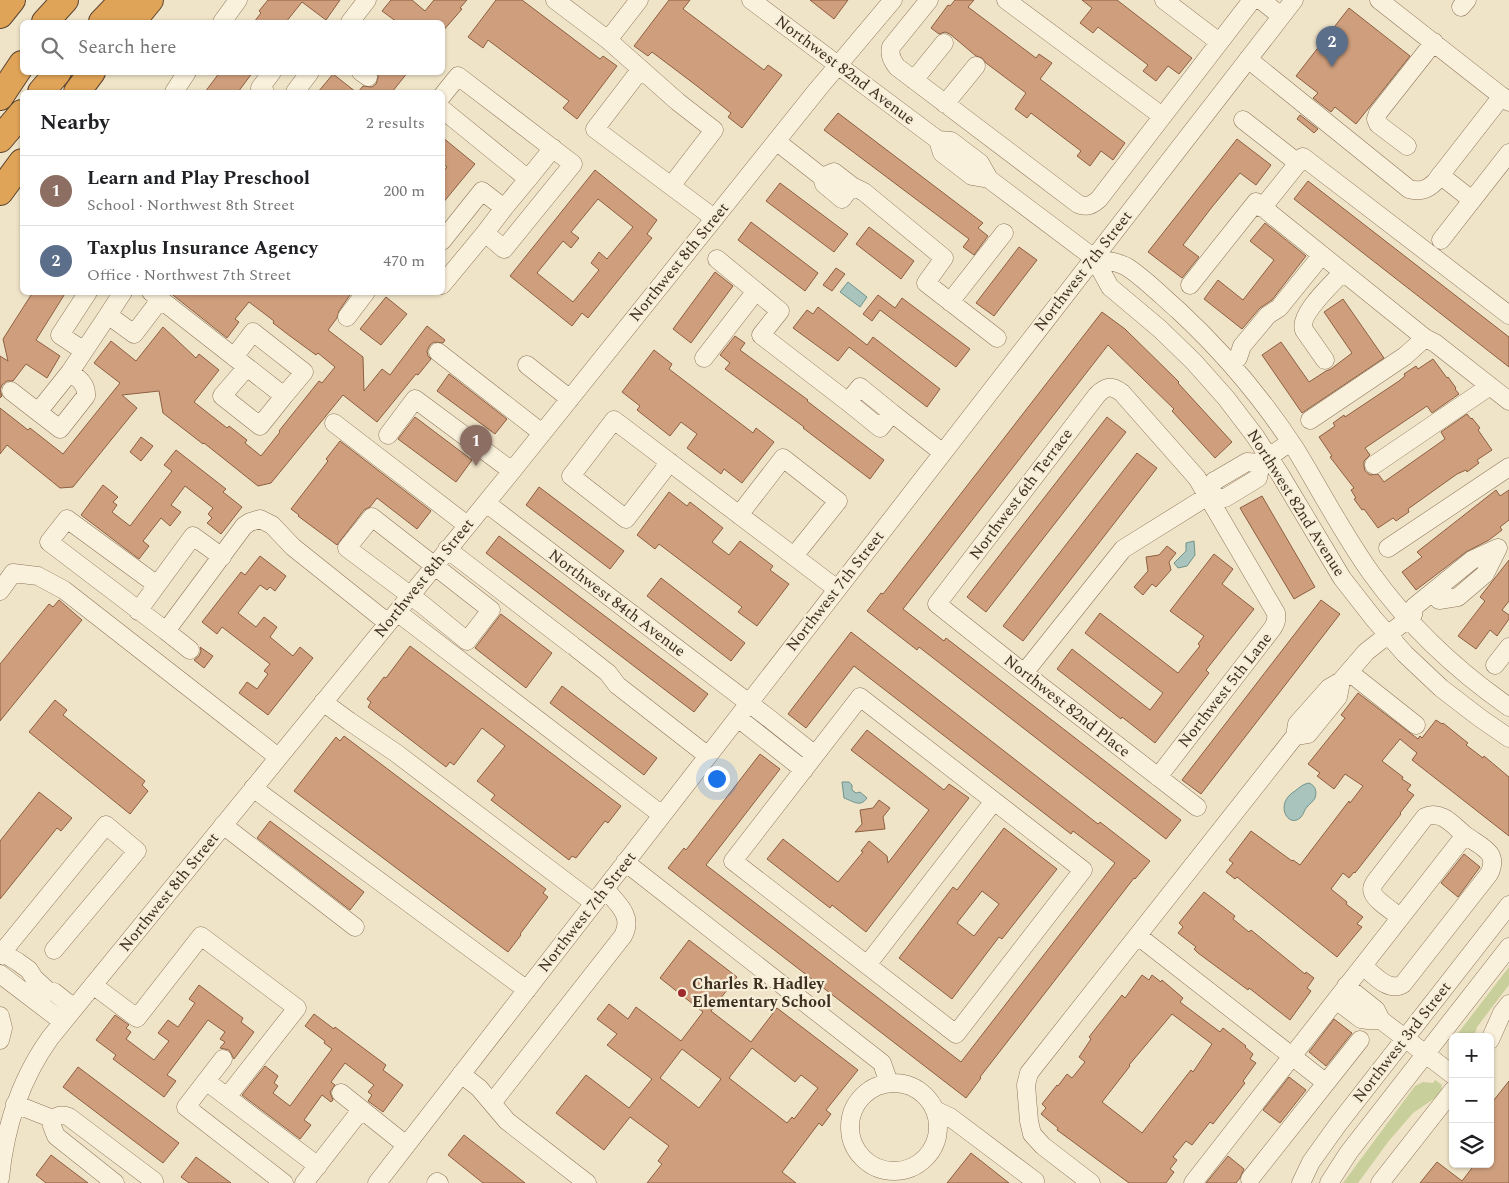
<!DOCTYPE html>
<html lang="en">
<head>
<meta charset="utf-8">
<style>
  body { margin:0; font-family:Spectral,serif; background:#f2f2f2; color:#202124 }
  .controls { position:absolute; right:15px; bottom:15px; display:grid; overflow:hidden; border-radius:8px; box-shadow:0 1px 4px #0004 }
  .controls button { width:45px; height:45px; display:grid; place-items:center; padding:0; border:0; border-bottom:1px solid #e0e0e0; background:#fff; color:#202124; font:25px sans-serif }
  .you { position:absolute; left:716px; top:778px; width:18px; height:18px; margin:-12px; border:4px solid #fff; border-radius:50%; background:#1a73e8; box-shadow:0 0 0 8px #1a73e833 }
  .badge { display:grid; place-items:center; width:32px; height:32px; border-radius:50%; background:#0b8043; color:#fff; font-size:16px; font-weight:700 }
  .pin { position:absolute; translate:-50% -41px; filter:drop-shadow(0 1px 2px #0008) }
  .pin::after { content:''; position:absolute; top:26px; width:18px; height:15px; background:inherit; clip-path:polygon(0 0,100% 0,50% 100%) }
  .list { margin:0; padding:0; list-style:none }
  h2 { display:flex; justify-content:space-between; align-items:center; height:65px; margin:0; padding:0 20px; font-size:21px }
  h2 small { font-size:16px; font-weight:400; color:#757577 }
  .list li { display:grid; grid-template-columns:32px 1fr auto; gap:15px; align-items:center; box-sizing:border-box; height:70px; padding:0 20px; border-top:1px solid #e0e0e0 }
  .list b { display:block; font-size:19px; white-space:nowrap }
  .list p { margin:0; font-size:16px; white-space:nowrap; color:#757577 }
  .list em { font-size:16px; font-style:normal; color:#757577 }
  .icon { flex:none; width:28px; height:28px; fill:none; stroke:currentColor; stroke-width:2; stroke-linecap:round; stroke-linejoin:round }
  .map { position:relative; flex:none; width:1509px; height:1183px; overflow:hidden }
  .search { position:absolute; background:#fff; box-shadow:0 1px 4px #0004; left:20px; top:20px; width:425px; height:55px; display:flex; align-items:center; gap:12px; box-sizing:border-box; padding:0 18px; border-radius:8px; color:#757577; font-size:19px }
  .panel { position:absolute; background:#fff; box-shadow:0 1px 4px #0004; left:20px; top:90px; width:425px; height:205px; border-radius:8px }
  .map>svg:first-child { display:block }
  .green { fill:#c9cf9b }
  .water { fill:#a9c4bc; stroke:#6f938a }
  .building { fill:#cf9f7d; stroke:#8d5f41; fill-rule:evenodd }
  .lines { fill:none; stroke-linecap:round; stroke-linejoin:round }
  .minor-casing { stroke:#8d765c; stroke-width:19 }
  .highway-casing { stroke:#5b4430; stroke-width:28 }
  .minor { stroke:#faf1dc; stroke-width:18 }
  .highway { stroke:#e0a458; stroke-width:26 }
  .poi-dot { fill:#9e2a2b; stroke:#f7eed8; stroke-width:2 }
  .labels { text-anchor:middle; dominant-baseline:central; stroke-width:4.5; stroke-linejoin:round; paint-order:stroke }
  .street-label { font-size:16px; fill:#3d2e20; stroke:#f7eed8 }
  .poi-label { font-size:16px; font-weight:bold; fill:#3d2e20; stroke:#f7eed8; text-anchor:start }
</style>
</head>
<body>
<div class="map">
<svg width="1509" height="1183" viewBox="0 0 1509 1183">
  <rect width="100%" height="100%" fill="#f0e4c8"/>
  <!-- green -->
  <path class="green" d="M1509 967V985L1477 1027 1474 1037H1455Z
    M1435 1080 1442 1085 1441 1094 1413 1113 1388 1142 1358 1183H1343L1415 1086 1423 1082 1433 1083Z"/>
  <!-- water -->
  <path class="water" d="M848 282 867 297 860 307 840 292Z
    M1194 541 1195 555 1187 566 1178 568 1174 563 1186 551V543Z
    M842 782H849L852 785V790L856 793 860 792 867 798C860 808 853 801 844 798Z
    M1309 783C1316 786 1317 792 1315 798 1313 802 1309 804 1307 807 1304 810 1304 814 1301 817 1289 830 1273 804 1295 791 1300 787 1303 784 1309 783Z"/>
  <!-- building -->
  <path class="building" d="M268 0H340L326 20 302 2 286 22H254L261 13 259 11Z
    M391 0H412L425 11 434 0H467L460 8 462 9 442 32V22H397L382 11Z
    M496 0H522L600 59 603 56 617 66 577 119 563 108 569 101 488 40 483 48 468 37Z
    M669 0H690L683 9 764 70 768 65 782 75 742 128 728 117 731 113 697 86 652 52 648 56 634 46Z
    M810 0H848L834 19Z
    M955 0H974L968 7 1036 58 1039 54 1052 63 1040 79 1125 143 1113 160 1101 151 1090 166 1077 156 1081 151 1031 113 1027 118 1015 109 1026 93 986 63 982 58 976 56 950 34 945 32 939 34 931 28 948 5 950 6Z
    M1082 0H1117L1192 58 1179 74 1168 66 1156 81 1143 71 1148 65 1098 27 1093 33 1080 23 1092 8Z
    M1349 8 1410 56 1356 124 1335 107 1331 112 1313 98 1318 93 1296 76Z
    M220 72H253L238 92H205Z
    M378 72H408L392 92H358L363 86 372 87 376 84 378 78Z
    M333 74 356 92H318Z
    M838 113 983 223 978 228 988 236 974 255 963 247 969 239 824 130Z
    M1300 115 1318 129 1314 133 1297 119Z
    M442 137 475 164 442 204V173L447 167 442 163Z
    M1237 139 1271 165 1256 185 1240 173 1212 207 1183 245 1199 257 1182 278 1148 252Z
    M595 170 657 220 647 234 652 238 588 318 582 313 572 326 510 276ZM598 199 633 227 607 259 599 252 591 263 599 270 573 302 537 273 563 241 571 248 579 238 571 232Z
    M1308 181 1509 337V367L1294 199Z
    M780 183 848 234 834 252 766 201Z
    M751 222 818 273 805 291 738 240Z
    M1265 223 1306 256 1272 300 1260 308 1242 329 1204 299 1218 280 1243 300 1274 260 1250 241Z
    M869 227 914 261 901 279 856 244Z
    M1019 247 1037 260 994 316 976 303Z
    M836 268 845 274 832 291 823 285Z
    M715 272 733 286 691 343 673 329Z
    M33 292H66L36 340 60 356 47 378 26 364 13 381H7L2 385 0 390 2 396 0 398V356L8 361 3 339Z
    M169 292H352L339 311 337 318 328 330 363 357 364 391 382 369 390 375 427 326 445 340 443 343 434 342 430 345 427 351 428 356 431 359 418 375 416 374 377 422 343 395 271 483 258 486 204 443 203 444 163 413 159 391 122 395 137 408 73 487 60 488 7 445 0 454V408L28 430 30 428 63 454 120 383 94 363 111 341 136 361 163 327 196 358 199 354 219 370 194 402 227 428 229 426 247 440 245 443 261 456 280 432 279 431 319 381 322 383 335 367 318 353 316 355 290 336 273 323 274 321 249 302 235 319 239 322 227 338Z
    M878 295 895 308 902 298 970 349 956 367 880 310 872 321 863 314Z
    M386 297 407 314 381 345 360 329Z
    M1343 299 1384 358 1302 413 1262 355 1281 342 1309 382 1326 371 1331 369 1352 353 1324 312Z
    M818 307 867 345 873 337 940 389 927 407 849 347 838 361 793 328 807 310 813 314Z
    M1102 312 1125 329 1179 382 1178 383 1232 442 1215 458 1172 411 1174 409 1108 345 903 609 944 641 946 638 1181 820 1166 839 919 647 917 650 867 611 881 593 883 594Z
    M735 336 745 343 740 350 808 400 807 401 884 460 870 479 803 428 804 427 725 369 730 363 720 355Z
    M654 350 672 364 669 369 753 433 756 428 774 442 742 483 724 469 721 474 687 448 697 434 681 422 670 436 637 410 640 406 622 392Z
    M1433 359 1447 378 1448 377 1456 388 1455 389 1459 394 1432 413 1427 406 1365 448 1370 455 1364 461V466L1365 471 1370 475 1378 474 1384 482 1445 439 1441 432 1467 414 1471 419 1472 418 1480 428 1478 430 1492 450 1477 460 1479 463 1467 472 1466 470 1457 474 1408 509 1409 512 1396 521 1393 518 1378 528 1364 509 1362 510 1354 499 1356 498 1351 490 1354 488 1330 457 1332 456 1319 437 1335 426 1333 423 1344 415 1345 417 1399 381 1405 376 1404 374 1416 366 1418 369Z
    M449 374 507 419 495 434 437 391Z
    M415 417 472 460 456 482 398 439Z
    M1107 417 1126 432 986 612 967 597Z
    M141 437 153 446 141 461 130 452Z
    M340 441 431 511 417 529 377 498 370 507 364 510 337 545 298 516 299 515 291 509 328 461 326 459Z
    M176 450 226 489 223 492 242 507 221 534 207 523 212 518 208 514 213 508 185 486 171 505 181 512 170 526 161 518 143 541 149 546 139 559 81 515 103 485 118 497 113 502 117 505 112 512 130 526 172 471 164 465Z
    M1137 453 1157 468 1023 641 1003 626Z
    M539 487 624 551 610 569 526 505Z
    M1496 490 1500 496 1509 490V520L1500 527 1502 530 1489 540 1466 552 1416 590 1402 572 1422 557 1417 552Z
    M669 492 687 506 690 502 723 528 712 542 729 555 740 541 773 566 770 570 789 584 757 626 738 612 742 607 659 544 655 549 637 535Z
    M1262 496 1315 587 1294 599 1240 508Z
    M499 536 708 694 694 712 486 553Z
    M1167 546 1176 553 1169 562 1171 570 1156 587 1152 584 1143 595 1134 587 1148 571 1146 557 1159 555Z
    M1214 554 1233 569 1222 584 1254 609 1206 670 1209 673 1155 743 1122 717 1121 719 1057 669 1072 649 1150 710 1163 693 1085 633 1100 613 1178 673 1200 646 1198 644 1204 636 1170 611Z
    M260 556 286 576 275 591 270 587 267 590 260 585 238 613 256 627 264 617 277 627 270 637 293 656 300 647 313 658 268 715 239 693 247 682 257 689 268 674 264 671 270 664 222 627 217 634 202 622 241 572 245 575Z
    M1509 560V601L1502 610 1509 615V619L1497 636 1490 630 1476 649 1458 636 1485 601 1480 597Z
    M661 578 745 643 731 661 647 596Z
    M59 600 82 620 0 721V664L49 604 53 607Z
    M1321 600 1340 614 1201 794 1182 780Z
    M501 614 552 653 526 688 475 648Z
    M851 632 1098 824 1100 822 1150 861 1135 879 1134 878 980 1077 981 1078 966 1098 668 868 684 848 686 850 760 754 780 769 706 865 961 1062 1115 863 1073 831 1071 834 854 666 806 728 788 714Z
    M410 646 621 806 608 823 605 821 576 858 572 856 569 860 491 800 495 795 477 781 505 746 482 728 454 765 450 762 446 767 368 707 371 702 367 699 384 677 386 678Z
    M200 647 213 656 204 668 194 660 199 656 201 651Z
    M562 686 657 758 644 775 550 703Z
    M1358 693 1418 739 1420 736 1422 738 1436 720 1442 724 1443 723 1468 743 1466 745 1483 758 1484 756 1509 777V836L1412 760 1417 753 1400 739 1382 761 1403 777 1402 779 1411 785 1407 790 1414 795 1400 813 1401 814 1355 873 1354 872 1349 878 1343 873 1331 889 1347 902 1346 904 1363 917 1357 924 1362 927 1337 957 1237 877 1235 879 1226 872 1233 863 1229 860 1251 831 1292 861 1293 860 1300 865 1349 801 1350 803 1363 786 1345 774 1334 789 1317 776 1320 773 1308 764 1345 718 1341 715Z
    M55 700 67 710 63 715 145 781 142 785 148 791 130 814 29 732Z
    M867 730 944 790 949 784 969 798 866 932 832 905 830 908 767 859 783 839 838 882 863 852 861 851 869 841 887 856 888 863 929 810 851 750Z
    M344 736 546 889 543 893 548 897 520 934 521 935 508 952 294 791 336 737 340 741Z
    M39 792 72 818 61 831 57 828 0 899V841Z
    M879 800 890 808 883 817 885 829 855 832 862 824 860 810 873 808Z
    M270 821 364 892 350 910 257 838Z
    M1004 828 1057 869 1002 939 999 937 952 999 899 958 953 887 957 890ZM982 891 999 904 974 936 957 923Z
    M1464 854 1480 867 1458 897 1441 883Z
    M1204 892 1235 916 1233 919 1249 932 1251 930 1305 974 1306 972 1314 978 1307 988 1311 991 1290 1020 1249 988 1248 990 1198 953 1194 949 1196 947 1178 933 1183 927 1179 923Z
    M689 940 737 977 711 1011 751 1042 777 1008 858 1070 826 1110 831 1114 822 1126 819 1123 782 1172 796 1183H647L662 1164 658 1161 669 1146 630 1117 604 1150 556 1113 586 1075 629 1108 652 1079 607 1045 617 1034 597 1019 609 1004 628 1019 636 1007 681 1041 703 1012 660 978ZM752 1048 795 1082 801 1075 818 1088 794 1119 792 1117 787 1123 729 1078ZM682 1049 721 1079 699 1108 660 1078Z
    M1142 975 1149 980 1152 975 1161 982 1162 980 1183 998 1180 1002 1220 1032 1223 1028 1246 1046 1245 1047 1253 1054 1250 1059 1256 1063 1243 1081 1245 1083 1213 1124 1210 1122 1192 1145 1186 1141 1173 1157 1177 1160 1170 1169 1174 1172 1166 1183H1129L1057 1130 1058 1128 1041 1114 1046 1108 1042 1104 1057 1085 1058 1086 1067 1074 1072 1078 1085 1062 1079 1057 1091 1039 1089 1037 1122 995 1125 998ZM1172 1014 1212 1044 1193 1072 1191 1070 1142 1133 1102 1102 1130 1066 1129 1065Z
    M199 985 243 1018 241 1022 254 1032 234 1059 229 1050 220 1048 225 1042 220 1039 225 1032 208 1020 167 1075 176 1081 164 1097 113 1059 116 1055 96 1040 115 1015 129 1025 126 1028 131 1032 126 1039 154 1060 169 1041 158 1033 168 1020 178 1027 195 1003 189 999Z
    M314 1014 334 1029 335 1027 386 1065 383 1070 403 1085 383 1112 368 1101 372 1095 368 1092 374 1085 345 1063 331 1082 335 1085 330 1092 333 1100 331 1102 322 1095 304 1120 311 1125 300 1139 242 1095 265 1066 278 1076 274 1083 278 1086 273 1093 290 1106 332 1049 324 1043 325 1041 305 1026Z
    M1334 1019 1352 1033 1326 1066 1309 1052Z
    M78 1067 179 1143 163 1163 63 1087Z
    M1289 1077 1306 1090 1280 1123 1263 1110Z
    M1509 1081V1183H1420L1437 1162 1462 1181 1475 1164H1490V1105Z
    M464 1135 525 1183H483L448 1155Z
    M971 1153 1009 1183H947Z
    M51 1155 88 1183H46L36 1175Z
    M1228 1156 1244 1169 1240 1178 1236 1183H1206Z
    M196 1157 231 1183H189L181 1177Z"/>
  <g class="lines">
    <!-- minor casing -->
    <g class="minor-casing">
      <path id="minor" d="M555 0 608 40 678 102 714 130 671 186 714 218
        M751 0 938 140
        M929 0 891 47C889 55 892 61 897 67L1078 204C1087 208 1092 205 1099 199L1252 0
        M1006 0 1162 116
        M1164 0 1219 42
        M1261 0 1281 16
        M1379 0 1509 102
        M1461 7 1467 0
        M222 22 238 0
        M350 22 367 0
        M608 40 639 0
        M1248 59 1409 189C1420 192 1427 190 1435 182L1502 96
        M641 69 595 129 671 186
        M361 72 368 77
        M914 80 944 43
        M174 92 187 72
        M265 92 260 88 272 72
        M295 92 310 72
        M442 96 458 76 573 164 504 249 485 233 442 285
        M945 104 976 66
        M442 109 528 179 504 208 482 191 442 241
        M1243 120 1298 163
        M776 141 822 177
        M1407 146 1378 124 1376 119 1378 113 1434 42
        M1440 175 1472 200
        M528 179 553 148
        M989 179 972 176 942 153 938 140 951 141 980 163 989 179 1094 258 1110 287 1160 329 1194 362 1226 398 1255 436 1281 476 1342 578 1374 619 1405 654 1441 688 1480 718 1509 738
        M852 186 842 199 824 184 822 177 834 172 852 186 864 192 944 258 926 283 997 338
        M1262 208 1303 157 1509 315
        M485 233 504 208
        M1441 240 1509 153
        M1094 258C1104 261 1117 261 1127 267 1143 277 1164 298 1179 311 1223 352 1263 399 1296 450 1321 491 1343 534 1371 573 1409 626 1456 670 1509 707
        M717 259 780 311 761 335 848 402 880 428 892 413 943 453
        M1190 285 1256 202 1425 338 1435 343 1509 401
        M123 292 108 315 134 334 160 300
        M151 292 284 396 260 426 222 396 247 367
        M950 302 1004 233
        M347 317 366 292
        M84 351 108 315
        M438 352 542 433
        M234 357 253 332 304 372 284 396
        M704 358 756 291
        M1238 358 1242 346 1268 315 1279 308 1321 256
        M1325 360 1304 330C1298 315 1332 284 1342 273
        M527 365 570 399
        M11 391 38 412 70 372 84 351 60 335 88 292
        M848 402 860 387 892 413
        M38 412 60 429 86 396C87 384 78 378 70 372
        M1310 420 1405 356 1425 338
        M334 423 467 525
        M388 435 415 399 512 471
        M670 462 626 519 571 476 614 420 837 589
        M1261 463 1258 478 1225 498 1208 496 1214 481 1218 479 1247 462 1261 463 1290 442
        M1374 465 1490 386
        M486 503 766 716 815 755
        M739 515 783 458 838 501 794 556
        M372 517 491 610 467 641 423 605 347 548Z
        M1388 548 1509 467
        M447 549 572 645
        M157 585 193 536 222 557
        M0 591 13 573 38 576 64 590 278 757
        M1439 600 1458 597 1485 574 1498 548
        M138 611 157 585 67 519 49 542 166 631 244 526 250 522 260 519 272 525 293 547 388 623
        M397 612 662 815
        M166 631 190 650
        M576 648 608 673 617 685 708 756
        M1495 665 1509 647
        M1349 672 1416 725
        M1024 673 1123 549 1208 496
        M860 697 1083 870 956 1034 733 861Z
        M323 702 349 721 396 753 594 903
        M738 718 804 770
        M1295 736 1308 734 1338 697 1341 681
        M1158 777 1272 629C1276 624 1277 619 1276 613L1197 478 1122 393C1111 385 1106 386 1097 395L937 604 1024 673 1197 807
        M253 788 527 990
        M223 825 355 927
        M625 862 882 1063 889 1083
        M1138 936 1325 1082
        M0 951 18 962 29 970 34 978 48 991 54 992 74 1008
        M0 955 106 825 137 851 54 950
        M867 965 994 801
        M1363 966C1374 975 1389 993 1403 984L1489 874C1500 852 1481 847 1465 835
        M0 974 63 1022
        M93 985 137 1018 201 936 297 1008 227 1097
        M1346 986 1376 1010 1381 1020 1453 1075
        M1336 1000 1361 1019 1368 1020H1381
        M0 1016 3 1028 0 1040
        M1490 1040 1502 1013 1509 1004
        M223 1059 186 1107 284 1183
        M461 1074 479 1088 507 1121 587 1183
        M206 1081 318 1166
        M850 1127a44 44 0 1 1 88 0a44 44 0 1 1-88 0Z
        M341 1093 406 1145
        M492 1103 623 936C634 916 617 903 605 889
        M15 1104 53 1119C58 1115 62 1114 69 1117L154 1181
        M935 1110 950 1117 1035 1181 1034 1183
        M53 1119 52 1126 56 1136 115 1183
        M0 1178C5 1127 20 1080 50 1038L512 471 818 89 893 0
        M1250 1179 1360 1040
        M304 1183 361 1110
        M377 1183 1294 0
        M436 1183 437 1182 439 1183
        M1091 1183 1043 1146 1032 1134 1029 1121 1026 1085 1029 1073 1295 736 1297 724 1329 688 1341 681 1366 652 1413 615 1414 607 1472 560 1498 548
        M1193 1183 1465 835C1454 826 1441 809 1425 817L1375 882C1373 885 1371 889 1373 893 1376 901 1394 912 1400 917
        M1301 1183 1311 1162 1339 1123 1509 905
        M1329 1183 1349 1152 1509 947
        M1380 1183 1453 1090"/>
    </g>
    <!-- highway casing -->
    <g class="highway-casing">
      <path id="highway" d="M0 15 12 0
        M45 22 65 0
        M102 22 123 0
        M132 22 150 0
        M41 92 58 72
        M77 92 92 72
        M0 97 22 64
        M0 139 22 113
        M0 192 22 162"/>
    </g>
    <!-- minor -->
    <use href="#minor" class="minor"/>
    <!-- highway -->
    <use href="#highway" class="highway"/>
  </g>
  <!-- markers -->
  <circle class="poi-dot" cx="682" cy="993" r="5"/>
  <g class="labels">
    <!-- street labels -->
    <g class="street-label">
      <text transform="translate(845 70) rotate(37)">Northwest 82nd Avenue</text>
      <text transform="translate(679 262) rotate(-51)">Northwest 8th Street</text>
      <text transform="translate(1083 271) rotate(-52)">Northwest 7th Street</text>
      <text transform="translate(1021 494) rotate(-53)">Northwest 6th Terrace</text>
      <text transform="translate(1296 503) rotate(58)">Northwest 82nd Avenue</text>
      <text transform="translate(424 578) rotate(-51)">Northwest 8th Street</text>
      <text transform="translate(835 591) rotate(-52)">Northwest 7th Street</text>
      <text transform="translate(617 603) rotate(37)">Northwest 84th Avenue</text>
      <text transform="translate(1225 690) rotate(-52)">Northwest 5th Lane</text>
      <text transform="translate(1067 706) rotate(38)">Northwest 82nd Place</text>
      <text transform="translate(169 892) rotate(-51)">Northwest 8th Street</text>
      <text transform="translate(587 912) rotate(-52)">Northwest 7th Street</text>
      <text transform="translate(1402 1042) rotate(-52)">Northwest 3rd Street</text>
    </g>
    <!-- poi labels -->
    <g class="poi-label">
      <text x="692" y="984">Charles R. Hadley<tspan x="692" dy="18">Elementary School</tspan></text>
    </g>
  </g>
</svg>
<div class="controls">
<button>+</button>
<button>−</button>
<button><svg class="icon" aria-label="layers" viewBox="0 0 24 24"><path d="M12 4l9 5-9 5-9-5zM3 14l9 5 9-5"/></svg></button>
</div>
<div class="you"></div>
<div class="pin badge" style="left:476px;top:466px;background:#8d6e63">1</div>
<div class="pin badge" style="left:1332px;top:67px;background:#5c6f8a">2</div>
<div class="search"><svg class="icon" aria-label="search" viewBox="0 0 24 24"><circle cx="10" cy="10" r="6"/><path d="M15 15l6 6"/></svg>Search here</div>
<section class="panel">
<h2>Nearby<small>2 results</small></h2>
<ul class="list">
<li><span class="badge" style="background:#8d6e63">1</span><div><b>Learn and Play Preschool</b><p>School · Northwest 8th Street</p></div><em>200 m</em></li>
<li><span class="badge" style="background:#5c6f8a">2</span><div><b>Taxplus Insurance Agency</b><p>Office · Northwest 7th Street</p></div><em>470 m</em></li>
</ul>
</section>
</div>
</body>
</html>
